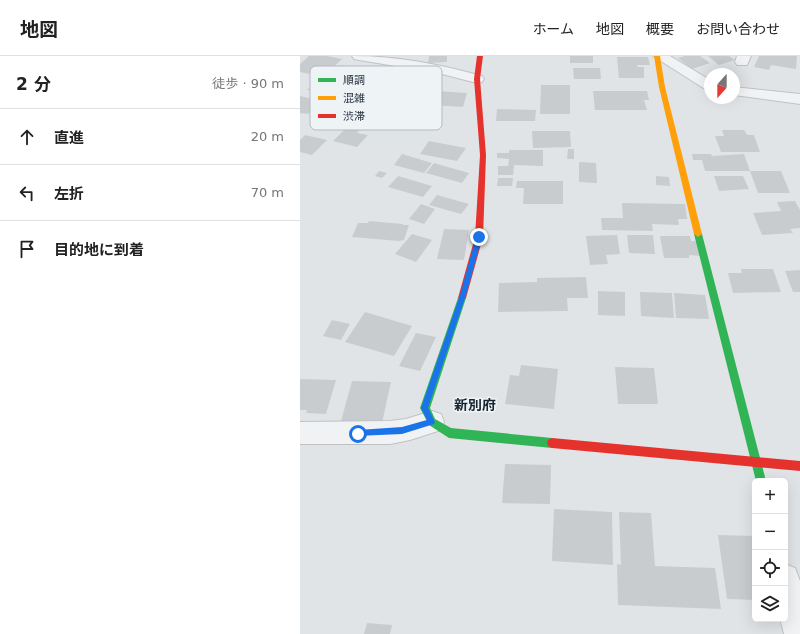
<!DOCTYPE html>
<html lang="ja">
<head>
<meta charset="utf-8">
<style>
  body { margin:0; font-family:"DejaVu Sans","Noto Sans JP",sans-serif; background:#f2f2f2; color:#222 }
  .controls { position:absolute; right:12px; bottom:12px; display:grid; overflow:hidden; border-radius:6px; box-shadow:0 4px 16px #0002 }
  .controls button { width:36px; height:36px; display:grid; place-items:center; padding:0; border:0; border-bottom:1px solid #e0e0e0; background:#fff; color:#222; font:20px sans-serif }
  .compass { position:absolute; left:404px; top:12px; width:36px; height:36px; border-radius:50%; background:#fff; box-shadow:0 4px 16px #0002; rotate:201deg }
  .stop { position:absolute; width:12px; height:12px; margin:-9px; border:3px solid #1a73e8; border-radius:50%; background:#fff }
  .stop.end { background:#1a73e8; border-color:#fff; box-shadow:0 1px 4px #0008 }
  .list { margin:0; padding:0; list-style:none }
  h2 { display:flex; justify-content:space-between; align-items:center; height:52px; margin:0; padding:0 16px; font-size:17px }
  h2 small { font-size:13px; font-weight:400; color:#767676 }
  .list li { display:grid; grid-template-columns:26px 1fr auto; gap:12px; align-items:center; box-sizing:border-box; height:56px; padding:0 16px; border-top:1px solid #e0e0e0 }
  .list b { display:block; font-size:15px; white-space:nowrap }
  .list em { font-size:13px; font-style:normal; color:#767676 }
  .icon { flex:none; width:22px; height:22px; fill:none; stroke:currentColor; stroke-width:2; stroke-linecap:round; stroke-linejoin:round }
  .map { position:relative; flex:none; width:500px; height:578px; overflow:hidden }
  header { display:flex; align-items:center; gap:24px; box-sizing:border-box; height:56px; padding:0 20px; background:#fff; border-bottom:1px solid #e0e0e0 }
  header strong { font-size:19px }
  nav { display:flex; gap:22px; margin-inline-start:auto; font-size:14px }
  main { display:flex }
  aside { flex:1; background:#fff }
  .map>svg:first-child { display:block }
  .building { fill:#c9cccf }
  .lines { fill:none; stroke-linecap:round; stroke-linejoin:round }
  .street-casing { stroke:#bfc2c5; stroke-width:2 }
  .street { fill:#f1f2f3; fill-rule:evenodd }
  .fast { fill:#30b455; fill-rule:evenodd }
  .slow { fill:#ff9f0a; fill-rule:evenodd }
  .jam { fill:#e5322d; fill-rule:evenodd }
  .route { fill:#1a73e8 }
  .labels { text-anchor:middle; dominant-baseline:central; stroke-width:3; stroke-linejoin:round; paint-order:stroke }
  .quarter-label { font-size:14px; font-weight:bold; fill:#192531; stroke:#eef3f6 }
  .key { fill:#eef3f6; stroke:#b2bac0; stroke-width:1 }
  .key-label { font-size:11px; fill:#273441 }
</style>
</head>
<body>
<header>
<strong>地図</strong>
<nav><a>ホーム</a><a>地図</a><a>概要</a><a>お問い合わせ</a></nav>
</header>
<main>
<aside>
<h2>2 分<small>徒歩 · 90 m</small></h2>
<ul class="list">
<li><svg class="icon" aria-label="ahead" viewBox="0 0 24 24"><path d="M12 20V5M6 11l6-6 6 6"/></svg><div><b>直進</b></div><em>20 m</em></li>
<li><svg class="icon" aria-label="left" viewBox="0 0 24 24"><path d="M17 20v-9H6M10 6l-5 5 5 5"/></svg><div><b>左折</b></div><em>70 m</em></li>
<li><svg class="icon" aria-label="arrive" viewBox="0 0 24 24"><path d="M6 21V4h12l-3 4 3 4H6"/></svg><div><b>目的地に到着</b></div></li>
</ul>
</aside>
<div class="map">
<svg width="500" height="578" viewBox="0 0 500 578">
  <rect width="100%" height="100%" fill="#e1e4e7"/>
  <!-- building -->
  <path class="building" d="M9 0H27L42 3 23 21 0 16V8Z
    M129 0H147V6L128 7Z
    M270 0H293V7H270Z
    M385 0H400L410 7 392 13 378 2Z
    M408 0H429L435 4 419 9Z
    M459 0H497L496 13 471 9 469 14 454 11Z
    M317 1H348L350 9H337L338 11H344V22H319Z
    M41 9 71 15 61 25 31 19Z
    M273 12H300L301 23H274Z
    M13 28 26 31 19 36 7 34Z
    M241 29H270V58H240Z
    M137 35 167 37 163 51 132 49Z
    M293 35H347L349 44H344L347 54H295Z
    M0 40 22 45 8 58 0 57Z
    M197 53 236 54 235 65H196Z
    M48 70 60 73 57 77 68 79 57 91 33 85Z
    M422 74H444L447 79H454L460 96H421L415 80H424Z
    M232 75H270L271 91 233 92Z
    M5 79 27 84 12 99 0 96V84Z
    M129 85 166 92 157 105 120 98Z
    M268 93H274V103H267Z
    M209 94H243V110L214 109 213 119H198V110H208L209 103 197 102V97H209Z
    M102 98 132 107 124 117 94 109Z
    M392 98H411L412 100 444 98 450 115H405L402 104H393Z
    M279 106 296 107 297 127 279 126Z
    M134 107 169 117 162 127 126 117Z
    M79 115 87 117 82 122 75 120Z
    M450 115H481L490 137H458Z
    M98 120 132 130 123 141 88 131Z
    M356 120 369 121 370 130 356 129Z
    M414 120H443L449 133 419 135Z
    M198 122H213L212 130H197Z
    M217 125H263V148H223L224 132H216Z
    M137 139 169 148 161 158 129 149Z
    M495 145 500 154V172L490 173 493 177 462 179 453 157 481 155 477 146Z
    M322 147 385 148 387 163H378L379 169 352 168 353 175 302 174 301 162H323Z
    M121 148 135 153 124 168 109 163Z
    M69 165 103 168V169H109L104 184 99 185 52 181 58 167H68Z
    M144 173 169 174 164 204 137 203Z
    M112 178 132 184 116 206 95 198Z
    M317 179 320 198 306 199 308 208 290 209 286 180Z
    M327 179H353L355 198 329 197Z
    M360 180H390L391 185H397L400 200 389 199V202H364Z
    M441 213H473L481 236 433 237 428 217H442Z
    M500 214V236H493L485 215Z
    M286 221 288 242H267L268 255 198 256 199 227 237 226V222Z
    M298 235 325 236V260L298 259Z
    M340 236 372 237 374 262 341 260Z
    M374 237 405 239 409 263 376 262Z
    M65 256 112 270 94 300 45 286Z
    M32 264 50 268 41 284 23 280Z
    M116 277 136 281 120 315 99 310Z
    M221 309 258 313 254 353 205 348 210 319 219 320Z
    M315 311 354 312 358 348H318Z
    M0 323 36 324 26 358 6 357 7 354H0Z
    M52 325 91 326 82 367 41 365Z
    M205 408 251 409 250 448 202 447Z
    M254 453 312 456 313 509 252 505Z
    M319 456 351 457 355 510 415 512 421 553 318 549 317 508 321 509Z
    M418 479 455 480V544L427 543Z
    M67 567 92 569 90 578H64Z"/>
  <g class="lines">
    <!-- street casing -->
    <g class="street-casing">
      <path id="street" d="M52 0C98 0 138 8 182 20L184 23 182 26 177 27 138 17 59 4 54 3Z
        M353 0H370L410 24V34L405 33Z
        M437 0H451L447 9H437L435 6Z
        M434 31 500 38V48L434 39Z
        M132 355 141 358 144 366 141 374 110 384 90 388H0V366L90 365 106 363Z
        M485 508 495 512 500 525V578H484L480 563H485Z"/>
    </g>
    <!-- street -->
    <use href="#street" class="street"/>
    <!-- fast -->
    <path class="fast" d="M398 175 402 178 466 425H456L394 178Z
      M162 239 166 242 130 352 135 363 151 372 252 382 256 384 257 387 256 390 252 392 149 382 129 369 120 352 158 242Z"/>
    <!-- slow -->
    <path class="slow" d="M354 0H360L365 31 402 178 398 181 394 178 359 31Z"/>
    <!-- jam -->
    <path class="jam" d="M177 0H183L180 23 186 99 183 181 166 242 162 245 158 242 175 181 180 99 174 23Z
      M252 382 500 405V415L252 392 248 390 247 387 248 384Z"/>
  </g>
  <!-- route -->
  <path class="route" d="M179 179 182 181 166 239 128 352 135 366 134 368 102 378 56 380 55 378 58 374 102 371 127 364 121 352 160 239 176 181Z"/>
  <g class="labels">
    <!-- quarter labels -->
    <g class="quarter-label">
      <text x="175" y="349">新別府</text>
    </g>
  </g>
  <!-- legend -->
  <rect x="10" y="10" width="132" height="64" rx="6" class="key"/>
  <rect x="18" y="22" width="18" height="4" fill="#30b455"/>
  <rect x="18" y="40" width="18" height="4" fill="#ff9f0a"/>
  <rect x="18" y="58" width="18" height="4" fill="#e5322d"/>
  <g class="key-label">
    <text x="43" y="28">順調</text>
    <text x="43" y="46">混雑</text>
    <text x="43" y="64">渋滞</text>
  </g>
</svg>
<div class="controls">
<button>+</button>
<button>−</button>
<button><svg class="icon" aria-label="locate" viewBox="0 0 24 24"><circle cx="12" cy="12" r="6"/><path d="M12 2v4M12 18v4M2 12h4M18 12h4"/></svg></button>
<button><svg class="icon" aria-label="layers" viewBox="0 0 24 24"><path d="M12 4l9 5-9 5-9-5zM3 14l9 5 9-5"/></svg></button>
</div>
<svg class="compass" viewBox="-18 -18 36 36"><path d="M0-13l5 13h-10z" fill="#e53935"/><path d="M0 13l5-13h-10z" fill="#767676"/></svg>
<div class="stop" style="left:58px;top:378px"></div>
<div class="stop end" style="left:179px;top:181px"></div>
</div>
</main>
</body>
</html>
